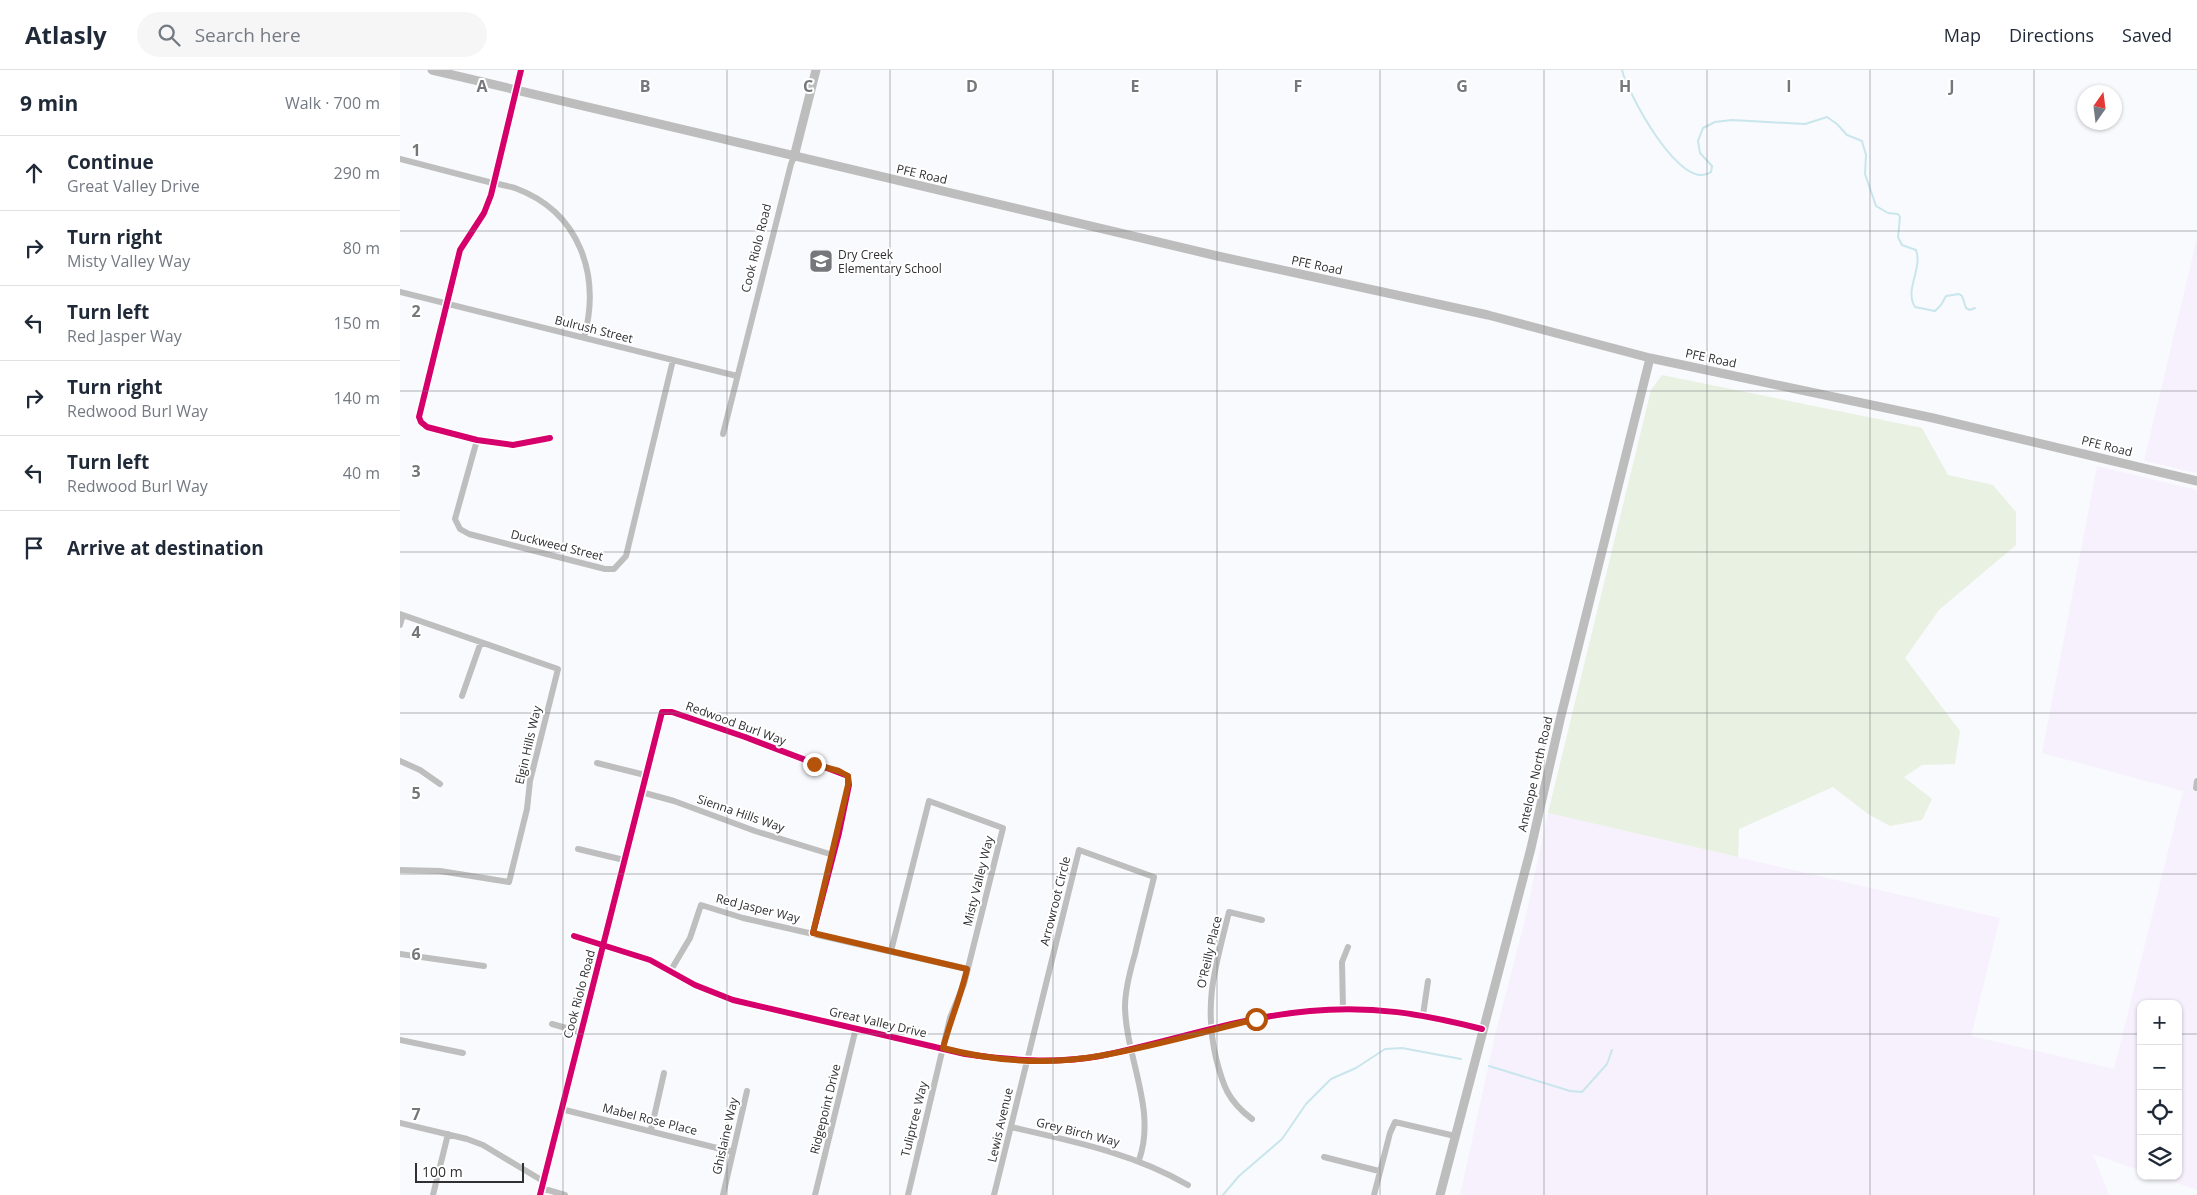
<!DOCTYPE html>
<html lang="en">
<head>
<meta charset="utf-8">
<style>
  body { margin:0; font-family:"Open Sans",sans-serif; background:#f6f6f7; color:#1f2937 }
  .controls { position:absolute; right:15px; bottom:15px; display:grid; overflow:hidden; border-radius:10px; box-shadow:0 1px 4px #0004 }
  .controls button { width:45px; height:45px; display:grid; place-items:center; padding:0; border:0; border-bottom:1px solid #e0e1e3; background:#fff; color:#1f2937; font:25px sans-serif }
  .compass { position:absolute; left:1677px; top:15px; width:45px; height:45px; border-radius:50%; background:#fff; box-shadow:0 1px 4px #0004; rotate:14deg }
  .scale { position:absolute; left:15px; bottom:12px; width:109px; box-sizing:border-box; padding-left:5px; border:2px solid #303033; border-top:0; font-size:14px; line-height:18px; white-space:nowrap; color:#303033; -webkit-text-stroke:4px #fff; paint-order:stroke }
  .stop { position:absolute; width:15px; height:15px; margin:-11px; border:4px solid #b45309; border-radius:50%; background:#fff }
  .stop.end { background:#b45309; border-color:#fff; box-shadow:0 1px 5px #0008 }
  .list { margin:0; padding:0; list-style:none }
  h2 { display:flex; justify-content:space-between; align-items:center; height:65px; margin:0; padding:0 20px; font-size:21px }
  h2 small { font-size:16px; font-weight:400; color:#747a83 }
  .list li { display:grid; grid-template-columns:32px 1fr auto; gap:15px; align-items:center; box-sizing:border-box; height:75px; padding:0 20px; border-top:1px solid #e0e1e3 }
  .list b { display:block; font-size:19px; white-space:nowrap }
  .list p { margin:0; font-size:16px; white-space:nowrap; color:#747a83 }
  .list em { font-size:16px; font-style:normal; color:#747a83 }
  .icon { flex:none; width:28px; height:28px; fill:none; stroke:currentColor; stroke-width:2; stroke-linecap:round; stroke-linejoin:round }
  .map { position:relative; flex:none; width:1797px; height:1125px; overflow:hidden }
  header { display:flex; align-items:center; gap:30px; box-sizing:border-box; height:70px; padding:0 25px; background:#fff; border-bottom:1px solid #e0e1e3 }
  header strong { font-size:24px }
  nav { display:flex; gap:28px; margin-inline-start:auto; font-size:18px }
  .search { width:350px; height:45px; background:#f6f6f7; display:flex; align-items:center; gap:12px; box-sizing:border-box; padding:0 18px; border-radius:28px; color:#747a83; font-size:19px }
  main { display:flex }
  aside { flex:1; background:#fff }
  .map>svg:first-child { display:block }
  .industrial { fill:#f7f1fe }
  .green { fill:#e8f1e2 }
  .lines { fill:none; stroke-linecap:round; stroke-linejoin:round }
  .stream { stroke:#c8e6ec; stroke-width:2 }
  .street { stroke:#bebebe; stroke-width:6 }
  .secondary { stroke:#bebdbd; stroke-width:9 }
  .cycleway-casing { stroke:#fff; stroke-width:9 }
  .cycleway { stroke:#d6006c; stroke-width:6 }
  .route { stroke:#b45309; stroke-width:6 }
  .grid { fill:none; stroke:#76777a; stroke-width:1; stroke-opacity:0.55 }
  .labels { text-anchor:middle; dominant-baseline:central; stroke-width:4; stroke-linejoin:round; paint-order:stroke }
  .street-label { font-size:12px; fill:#303033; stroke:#fff }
  .poi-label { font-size:12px; fill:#303033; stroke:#fff; text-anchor:start }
  .grid-label { font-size:16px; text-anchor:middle; font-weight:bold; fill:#76777a; stroke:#fff; stroke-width:4; stroke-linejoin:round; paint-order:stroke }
</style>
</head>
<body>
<header>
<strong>Atlasly</strong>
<div class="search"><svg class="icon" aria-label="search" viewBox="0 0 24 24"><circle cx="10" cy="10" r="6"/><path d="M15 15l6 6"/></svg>Search here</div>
<nav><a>Map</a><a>Directions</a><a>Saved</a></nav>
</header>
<main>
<aside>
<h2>9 min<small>Walk · 700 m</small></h2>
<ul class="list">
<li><svg class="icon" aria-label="ahead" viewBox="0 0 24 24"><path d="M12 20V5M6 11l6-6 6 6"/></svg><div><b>Continue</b><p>Great Valley Drive</p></div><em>290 m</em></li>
<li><svg class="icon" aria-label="right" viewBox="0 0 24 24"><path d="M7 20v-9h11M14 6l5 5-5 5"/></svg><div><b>Turn right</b><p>Misty Valley Way</p></div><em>80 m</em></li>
<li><svg class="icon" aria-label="left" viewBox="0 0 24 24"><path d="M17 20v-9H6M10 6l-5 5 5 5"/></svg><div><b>Turn left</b><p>Red Jasper Way</p></div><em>150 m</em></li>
<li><svg class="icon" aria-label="right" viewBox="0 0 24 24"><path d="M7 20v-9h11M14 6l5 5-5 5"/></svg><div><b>Turn right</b><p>Redwood Burl Way</p></div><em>140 m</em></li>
<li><svg class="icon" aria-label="left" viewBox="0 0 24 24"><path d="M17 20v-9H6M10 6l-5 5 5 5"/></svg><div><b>Turn left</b><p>Redwood Burl Way</p></div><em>40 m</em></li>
<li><svg class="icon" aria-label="arrive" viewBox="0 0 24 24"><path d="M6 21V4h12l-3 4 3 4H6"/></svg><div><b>Arrive at destination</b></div></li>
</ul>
</aside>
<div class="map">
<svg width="1797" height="1125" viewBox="0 0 1797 1125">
  <rect width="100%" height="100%" fill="#f9fafd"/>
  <!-- industrial -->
  <path class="industrial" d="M1797 168V403L1744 391Z
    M1697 396 1797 420V1120L1757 1106H1778V934H1741V1101L1693 1084 1709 1125H1060L1096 961 1124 854 1148 743 1600 848 1571 966 1714 999 1783 721 1642 683Z"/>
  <!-- green -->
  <path class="green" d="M1262 305 1522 358 1548 405 1593 415 1616 442V475L1539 540 1505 588 1560 661 1555 694 1522 695 1504 707 1532 729 1522 750 1490 756 1468 744 1433 717 1339 759 1338 787 1148 743 1251 320Z"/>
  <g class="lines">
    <!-- stream -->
    <path class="stream" d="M1222 0C1227 22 1281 124 1311 102L1312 96 1300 83 1298 71 1303 58 1315 52 1332 50 1405 54 1427 47 1437 54 1447 65 1462 71 1466 85 1465 104 1476 136 1488 143 1498 144 1500 147 1498 167 1502 175 1516 180C1523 199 1504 219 1515 237L1535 241 1541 235 1546 226 1559 224 1562 226 1566 238 1570 240 1575 238
      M1089 996 1170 1021 1182 1022 1207 994 1212 980
      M823 1125 839 1106 882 1069 906 1034 931 1009 956 998 985 979 1002 978 1061 989"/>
    <!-- street -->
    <path class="street" d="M121 0 91 125 84 143 60 180 19 347 21 352 27 357 77 370 113 375 150 368
      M0 89C27 96 54 103 81 110 92 113 104 115 115 118 180 142 201 205 184 268
      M0 222 337 306
      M323 364 391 94 394 87
      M77 370 55 449 60 459 69 464 205 499H214L226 486 273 290
      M0 544 158 599 130 711 127 739 109 812 40 801 0 800
      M0 555 3 545
      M62 626 81 572
      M0 691 20 700 40 714
      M197 693 245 705
      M1796 718 1797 711
      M241 722 274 731 355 761 433 785
      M178 779 224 790
      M174 866 250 890 295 915 333 930 565 984C609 990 655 994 700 986 770 972 839 947 910 941 972 935 1023 944 1082 959
      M491 881 529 731 603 758 564 914 550 948 508 1125
      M0 884 84 896
      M271 900 290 868 301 835 343 848 567 899
      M943 939 942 892 948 877
      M1023 945 1028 911
      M152 954 180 962
      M0 970 63 983
      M161 1039 333 1082
      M852 1049C828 1031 823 1016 816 988 803 932 816 895 829 842L862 850
      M0 1053 67 1069 83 1075 143 1111
      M611 1057C672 1071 733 1083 788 1115
      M251 1060 264 1003
      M924 1087 979 1101
      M141 1118 165 1125
      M33 1125 48 1064
      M140 1125 262 642H272L345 667 448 706 449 715 439 763 413 863
      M323 1125 347 1021
      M415 1125 456 958
      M594 1125 679 780 754 807C748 832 741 858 735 884 730 901 725 919 725 937 726 988 757 1040 739 1090
      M974 1125 990 1063 995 1052 1055 1066"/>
    <!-- secondary -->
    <path class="secondary" d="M32 0 813 185 1088 245 1250 288 1533 348 1797 411
      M394 87 416 0
      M1040 1125 1131 778 1160 650 1250 288"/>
    <!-- cycleway casing -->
    <g class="cycleway-casing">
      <path id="cycleway" d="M121 0 91 125 84 143 60 180 19 347 21 352 27 357 77 370 113 375 150 368
        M174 866 250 890 295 915 333 930 565 984C609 990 655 994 700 986 770 972 839 947 910 941 972 935 1023 944 1082 959
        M140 1125 262 642H272L345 667 448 706 449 715 439 763 413 863"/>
    </g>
    <!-- cycleway -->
    <use href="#cycleway" class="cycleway"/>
  </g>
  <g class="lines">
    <!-- route -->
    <path class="route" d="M414 694 439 701 448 706V715L413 863 567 899C561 926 550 951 543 978 593 991 648 995 699 986 751 977 804 962 856 949"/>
  </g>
  <!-- grid -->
  <path class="grid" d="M163 0V1125M327 0V1125M490 0V1125M653 0V1125M817 0V1125M980 0V1125M1144 0V1125M1307 0V1125M1470 0V1125M1634 0V1125M0 161H1797M0 321H1797M0 482H1797M0 643H1797M0 804H1797M0 964H1741M1778 964H1797"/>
  <!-- icons -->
  <defs>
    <g id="school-square" transform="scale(1.25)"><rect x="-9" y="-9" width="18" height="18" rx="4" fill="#76777a" stroke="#fff"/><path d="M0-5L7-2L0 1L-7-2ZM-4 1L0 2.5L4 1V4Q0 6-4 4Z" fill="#fff"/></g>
  </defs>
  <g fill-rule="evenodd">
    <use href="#school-square" x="421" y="191"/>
  </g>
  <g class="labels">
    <!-- street labels -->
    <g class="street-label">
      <text transform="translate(522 104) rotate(13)">PFE Road</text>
      <text transform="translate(356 178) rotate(-76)">Cook Riolo Road</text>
      <text transform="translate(917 195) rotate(12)">PFE Road</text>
      <text transform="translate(194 259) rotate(14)">Bulrush Street</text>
      <text transform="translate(1311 288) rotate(12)">PFE Road</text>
      <text transform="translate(1707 376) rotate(14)">PFE Road</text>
      <text transform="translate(157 475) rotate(14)">Duckweed Street</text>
      <text transform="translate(336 653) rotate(20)">Redwood Burl Way</text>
      <text transform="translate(128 675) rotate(-77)">Elgin Hills Way</text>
      <text transform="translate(1135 704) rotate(-77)">Antelope North Road</text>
      <text transform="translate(341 743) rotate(19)">Sienna Hills Way</text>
      <text transform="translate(578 811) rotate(-76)">Misty Valley Way</text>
      <text transform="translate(655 831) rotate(-76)">Arrowroot Circle</text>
      <text transform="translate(358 838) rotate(14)">Red Jasper Way</text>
      <text transform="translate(809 882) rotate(-77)">O'Reilly Place</text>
      <text transform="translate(179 924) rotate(-75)">Cook Riolo Road</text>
      <text transform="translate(478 952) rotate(13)">Great Valley Drive</text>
      <text transform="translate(425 1039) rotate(-76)">Ridgepoint Drive</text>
      <text transform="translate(250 1049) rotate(14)">Mabel Rose Place</text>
      <text transform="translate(514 1049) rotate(-76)">Tuliptree Way</text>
      <text transform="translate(600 1055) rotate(-77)">Lewis Avenue</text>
      <text transform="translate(678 1062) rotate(14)">Grey Birch Way</text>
      <text transform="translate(325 1066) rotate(-77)">Ghislaine Way</text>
    </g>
    <!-- poi labels -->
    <g class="poi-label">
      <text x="438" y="184">Dry Creek<tspan x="438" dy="14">Elementary School</tspan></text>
    </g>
  </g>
  <g class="grid-label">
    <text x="82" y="22">A</text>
    <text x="245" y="22">B</text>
    <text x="408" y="22">C</text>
    <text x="572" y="22">D</text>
    <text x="735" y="22">E</text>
    <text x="898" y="22">F</text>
    <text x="1062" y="22">G</text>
    <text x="1225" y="22">H</text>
    <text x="1389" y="22">I</text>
    <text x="1552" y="22">J</text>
    <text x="16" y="86">1</text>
    <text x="16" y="247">2</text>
    <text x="16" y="407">3</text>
    <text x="16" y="568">4</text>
    <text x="16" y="729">5</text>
    <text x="16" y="890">6</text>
    <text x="16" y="1050">7</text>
  </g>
</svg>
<div class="controls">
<button>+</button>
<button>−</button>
<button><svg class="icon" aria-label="locate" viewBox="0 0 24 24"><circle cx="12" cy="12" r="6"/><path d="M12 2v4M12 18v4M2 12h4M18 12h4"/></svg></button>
<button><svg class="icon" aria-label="layers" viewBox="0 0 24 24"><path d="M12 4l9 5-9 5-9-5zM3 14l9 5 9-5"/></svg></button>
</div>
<svg class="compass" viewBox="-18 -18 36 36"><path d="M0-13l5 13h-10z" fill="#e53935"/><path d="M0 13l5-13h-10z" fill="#747a83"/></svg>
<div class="scale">100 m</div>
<div class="stop" style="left:856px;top:949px"></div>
<div class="stop end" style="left:414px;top:694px"></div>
</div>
</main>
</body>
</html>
